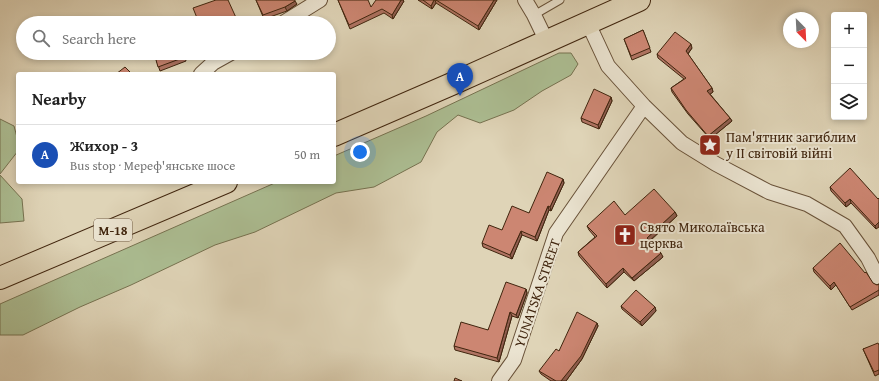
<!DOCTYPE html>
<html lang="en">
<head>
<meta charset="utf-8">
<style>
  body { margin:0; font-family:"Gentium Book Plus",serif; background:#f2f2f2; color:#222 }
  .controls { position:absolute; right:12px; top:12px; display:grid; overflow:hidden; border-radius:4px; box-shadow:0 2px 6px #0003 }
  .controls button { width:36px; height:36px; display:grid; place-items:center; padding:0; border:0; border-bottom:1px solid #e0e0e0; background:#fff; color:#222; font:20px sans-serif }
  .compass { position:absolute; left:783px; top:12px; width:36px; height:36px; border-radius:50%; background:#fff; box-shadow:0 2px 6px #0003; rotate:156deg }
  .you { position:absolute; left:360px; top:152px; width:14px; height:14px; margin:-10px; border:3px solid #fff; border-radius:50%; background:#1a73e8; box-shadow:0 0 0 6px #1a73e833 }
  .badge { display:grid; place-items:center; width:26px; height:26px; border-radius:50%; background:#8f2418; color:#fff; font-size:13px; font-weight:700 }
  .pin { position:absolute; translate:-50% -33px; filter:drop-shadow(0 1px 2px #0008) }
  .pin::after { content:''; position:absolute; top:21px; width:14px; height:12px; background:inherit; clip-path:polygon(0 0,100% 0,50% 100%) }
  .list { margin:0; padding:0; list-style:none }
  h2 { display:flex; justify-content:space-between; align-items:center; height:52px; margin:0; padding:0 16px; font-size:17px }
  h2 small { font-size:13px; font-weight:400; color:#767676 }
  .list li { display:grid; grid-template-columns:26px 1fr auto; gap:12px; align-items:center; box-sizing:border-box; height:60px; padding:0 16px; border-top:1px solid #e0e0e0 }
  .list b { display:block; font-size:15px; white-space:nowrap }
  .list p { margin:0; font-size:13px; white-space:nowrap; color:#767676 }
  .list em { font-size:13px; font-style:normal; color:#767676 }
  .icon { flex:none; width:22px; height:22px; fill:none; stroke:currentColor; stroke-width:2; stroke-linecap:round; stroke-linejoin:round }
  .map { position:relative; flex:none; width:879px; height:381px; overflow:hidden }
  .search { position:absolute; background:#fff; box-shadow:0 2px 6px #0003; left:16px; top:16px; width:320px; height:44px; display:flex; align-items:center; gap:10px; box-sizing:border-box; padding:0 14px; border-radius:22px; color:#767676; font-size:15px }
  .panel { position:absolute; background:#fff; box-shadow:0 2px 6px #0003; left:16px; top:72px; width:320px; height:112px; border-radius:4px }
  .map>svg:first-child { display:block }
  .green { fill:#acbe93; stroke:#767250 }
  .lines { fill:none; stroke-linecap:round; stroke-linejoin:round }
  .lane-casing { stroke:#685138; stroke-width:9 }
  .street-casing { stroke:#685138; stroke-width:16 }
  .highway-casing { stroke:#40250e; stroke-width:24 }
  .lane { stroke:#eae3d0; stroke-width:7 }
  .street { stroke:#eae3d0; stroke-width:14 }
  .highway { stroke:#dfd4b7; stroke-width:22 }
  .wall { fill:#af7362; stroke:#40250e }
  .shaded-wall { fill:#8f5e50; stroke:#40250e }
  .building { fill:#cc8672; stroke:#40250e }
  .labels { text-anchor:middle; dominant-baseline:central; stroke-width:4; stroke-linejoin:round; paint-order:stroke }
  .shield { fill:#eae3d0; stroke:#735e48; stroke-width:1 }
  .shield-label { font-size:13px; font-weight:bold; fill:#40250e }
  .poi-label { font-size:14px; fill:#40250e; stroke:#eae3d0; text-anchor:start }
  .street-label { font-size:14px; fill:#40250e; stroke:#eae3d0 }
</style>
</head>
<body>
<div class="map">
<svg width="879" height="381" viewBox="0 0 879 381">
  <rect width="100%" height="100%" fill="#dfd4b7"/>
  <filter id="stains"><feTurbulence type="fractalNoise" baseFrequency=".005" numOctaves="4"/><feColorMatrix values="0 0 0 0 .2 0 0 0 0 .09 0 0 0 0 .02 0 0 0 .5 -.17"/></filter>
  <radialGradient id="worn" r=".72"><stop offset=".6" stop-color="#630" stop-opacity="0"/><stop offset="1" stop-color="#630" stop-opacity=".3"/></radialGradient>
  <!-- green -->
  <path class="green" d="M559 53H571L578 64 571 75 542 91 514 110 480 123 458 115 437 132 421 162 374 187 336 193 255 232 215 245 131 285 80 307 23 335H0V304L277 182H334V156L426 116Z
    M0 119 14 126 18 141V151L0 174Z
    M0 175 22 199 24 221 0 223Z"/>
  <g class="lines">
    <!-- lane casing -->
    <g class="lane-casing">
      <path id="lane" d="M534 15 560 0"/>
    </g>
    <!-- street casing -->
    <g class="street-casing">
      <path id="street" d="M525 0 534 15 547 42
        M283 23 320 0
        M588 23 608 66 644 106 682 143 716 164 769 192 807 204 845 226 868 258 879 280
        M201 74 213 63 231 53
        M499 381 514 360 556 233 644 106"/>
    </g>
    <!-- highway casing -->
    <g class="highway-casing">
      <path id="highway" d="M334 135 454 83 639 0
        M0 278 226 182"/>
    </g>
    <!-- lane -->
    <use href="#lane" class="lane"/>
    <!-- street -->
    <use href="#street" class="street"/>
    <!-- highway -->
    <use href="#highway" class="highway"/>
  </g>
  <!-- wall -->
  <path class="wall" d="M256 0 297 4 287 11 264 19Z
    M338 0 371 7 404 1 393 19 384 13 350 29Z
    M418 0H497L479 30 436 3 432 9Z
    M643 30 651 52 632 60 624 39Z
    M692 48 688 54 712 88 713 92 710 94 730 118 732 121 710 139 688 114 672 92 671 88 684 79 658 58 657 54Z
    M154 53H184L186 61 160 71Z
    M611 97 612 101 599 129 582 122 581 118Z
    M563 179 564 183 551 211 549 210 537 241 522 235 512 259 483 247 482 243 529 213Z
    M830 187 878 199 876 229 851 203 846 207 831 191Z
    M675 212 677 216 650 241 663 257 634 281 624 272 607 288 579 256 578 252 595 237 589 230 587 226Z
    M813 268 877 285 879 284V295L852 310 836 285 831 290 814 272Z
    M526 289 527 293 518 318 512 316 499 362 455 350 454 346 488 330Z
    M621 306 655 307 656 311 642 326 622 309Z
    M597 323 598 326 582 359 566 381H551L541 374 539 371 559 351Z
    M879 345V374L875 376 863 349Z"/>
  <!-- shaded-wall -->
  <path class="shaded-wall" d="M401 0H403L404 1 393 19 392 15Z
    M434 0H435L436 3 432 9 431 6Z
    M494 0H497L479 30 478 26Z
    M295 1 297 4 287 11 285 7Z
    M691 44 692 48 687 55 686 51Z
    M712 88 713 92 709 95 707 91Z
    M611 97 612 101 599 129 598 125Z
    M730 118 732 121 710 139 708 136Z
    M563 179 564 183 551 211 550 207Z
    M850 199 851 203 846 207 845 203Z
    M548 206 549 210 537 241 535 237Z
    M675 212 677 216 648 242 647 238Z
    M879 222V227L876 229 875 226Z
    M521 231 522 235 512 259 510 255Z
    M661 253 663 257 634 281 632 278Z
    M623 268 624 272 607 288 606 284Z
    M834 282 836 285 831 290 830 286Z
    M526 289 527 293 518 318 516 315Z
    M655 307 656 311 642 326 640 322Z
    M510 312 512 316 499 362 497 358Z
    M597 323 598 326 582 359 566 381H561Z"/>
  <!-- building -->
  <path class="building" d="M216 0H228L238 22 235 23H199L193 8Z
    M256 0H295V1L285 7 263 15Z
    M338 0H368L371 7 376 0H401L392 15 382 9 349 25Z
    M423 0H434L431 6Z
    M436 0H494L478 26Z
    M643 30 650 48 631 56 624 39Z
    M675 32 691 44 686 51 712 88 707 91 730 118 708 136 686 110 671 88 686 78 657 54Z
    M154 53H183L185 57 158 67Z
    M125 67 132 74H116Z
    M594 89 611 97 598 125 581 118Z
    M850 168 878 199 879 198V222L875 226 850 199 845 203 830 187Z
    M547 172 563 179 550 207 548 206 535 237 521 231 510 255 482 243 489 225 502 230 512 206 529 213Z
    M654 189 675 212 647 238 661 253 632 278 623 268 606 284 578 252 597 236 587 226 614 201 625 215Z
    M840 243 865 273 866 272 873 283 877 285 879 284V290L850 307 834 282 830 286 813 268Z
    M506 282 526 289 516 315 510 312 497 358 454 346 461 322 488 330Z
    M636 290 655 307 640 322 621 306Z
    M577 312 597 323 581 356 561 381H556L539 371 556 349 559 351Z
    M878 343 879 345V370L874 372 863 349Z
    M455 378 462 381H454Z"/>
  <!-- icons -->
  <defs>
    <g id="sight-square" transform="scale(1.15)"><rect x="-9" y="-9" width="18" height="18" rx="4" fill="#8f2418" stroke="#eae3d0"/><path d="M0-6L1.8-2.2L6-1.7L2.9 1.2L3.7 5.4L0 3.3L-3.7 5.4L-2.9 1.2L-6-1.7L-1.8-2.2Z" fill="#fff"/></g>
    <g id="church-square" transform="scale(1.15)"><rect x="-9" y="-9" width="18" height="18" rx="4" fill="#8f2418" stroke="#eae3d0"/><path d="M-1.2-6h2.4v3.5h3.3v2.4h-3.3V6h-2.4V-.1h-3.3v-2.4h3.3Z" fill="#fff"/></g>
  </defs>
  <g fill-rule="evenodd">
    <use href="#sight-square" x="710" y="145"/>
    <use href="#church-square" x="625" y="235"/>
  </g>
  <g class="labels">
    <!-- shield labels -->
    <rect class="shield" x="94" y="219" width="38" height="22" rx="3"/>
    <g class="shield-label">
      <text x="113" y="230">М-18</text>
    </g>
    <!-- poi labels -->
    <g class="poi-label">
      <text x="726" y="137">Пам'ятник загиблим<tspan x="726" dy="16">у II світовій війні</tspan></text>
      <text x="640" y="227">Свято Миколаївська<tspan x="640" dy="16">церква</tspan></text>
    </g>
    <!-- street labels -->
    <g class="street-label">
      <text transform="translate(537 293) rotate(-71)">YUNATSKA STREET</text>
    </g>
  </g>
  <rect width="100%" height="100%" filter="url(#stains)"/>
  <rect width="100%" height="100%" fill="url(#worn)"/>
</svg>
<div class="controls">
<button>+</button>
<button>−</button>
<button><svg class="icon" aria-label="layers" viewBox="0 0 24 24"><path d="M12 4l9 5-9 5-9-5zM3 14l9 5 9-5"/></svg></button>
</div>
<svg class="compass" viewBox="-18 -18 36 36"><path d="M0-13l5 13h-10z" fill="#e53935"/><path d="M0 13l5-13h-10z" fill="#767676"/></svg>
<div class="you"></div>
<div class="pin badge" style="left:460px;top:96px;background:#1a4fb4">A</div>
<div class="search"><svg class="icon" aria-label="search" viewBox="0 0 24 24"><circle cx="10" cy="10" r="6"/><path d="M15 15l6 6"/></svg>Search here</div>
<section class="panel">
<h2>Nearby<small></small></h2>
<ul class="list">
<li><span class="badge" style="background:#1a4fb4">A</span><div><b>Жихор - 3</b><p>Bus stop · Мереф'янське шосе</p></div><em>50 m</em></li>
</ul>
</section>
</div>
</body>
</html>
